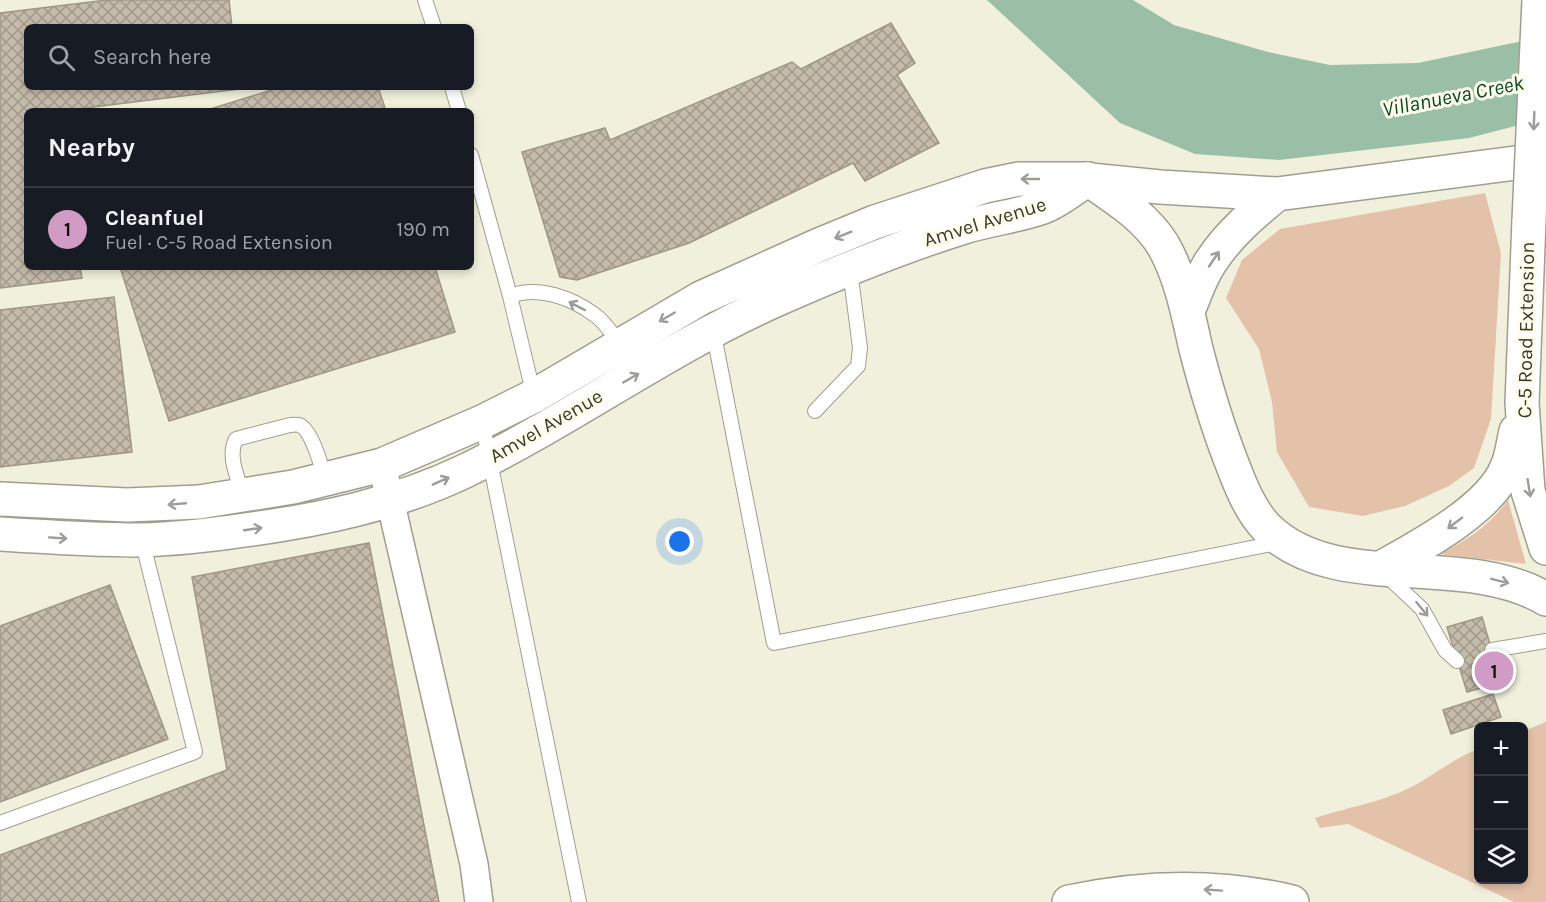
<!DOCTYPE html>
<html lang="en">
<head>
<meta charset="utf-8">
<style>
  body { margin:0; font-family:Karla,sans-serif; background:#242831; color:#f1f3f6 }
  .controls { position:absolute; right:18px; bottom:18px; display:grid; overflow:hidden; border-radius:9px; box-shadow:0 3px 9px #0003 }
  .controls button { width:54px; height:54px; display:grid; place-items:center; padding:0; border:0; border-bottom:2px solid #363941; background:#171b24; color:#f1f3f6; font:30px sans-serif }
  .you { position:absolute; left:680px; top:542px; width:21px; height:21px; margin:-15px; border:4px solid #fff; border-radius:50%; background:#1a73e8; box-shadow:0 0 0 9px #1a73e833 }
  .badge { display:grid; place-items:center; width:39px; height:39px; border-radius:50%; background:#d09bc4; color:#111; font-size:20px; font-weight:700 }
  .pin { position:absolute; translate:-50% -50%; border:3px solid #fff; box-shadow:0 2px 6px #0006 }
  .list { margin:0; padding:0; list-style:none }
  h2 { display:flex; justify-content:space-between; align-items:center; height:78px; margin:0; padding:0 24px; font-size:26px }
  h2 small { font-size:20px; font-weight:400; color:#9ea1a6 }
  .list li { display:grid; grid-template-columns:39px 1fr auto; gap:18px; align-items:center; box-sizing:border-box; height:84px; padding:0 24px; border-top:2px solid #363941 }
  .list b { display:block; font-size:22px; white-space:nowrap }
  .list p { margin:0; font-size:20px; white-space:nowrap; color:#9ea1a6 }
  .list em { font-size:20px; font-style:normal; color:#9ea1a6 }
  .icon { flex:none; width:33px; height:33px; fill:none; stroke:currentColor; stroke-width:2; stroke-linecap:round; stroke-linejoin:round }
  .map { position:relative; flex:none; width:1546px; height:902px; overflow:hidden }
  .search { position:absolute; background:#171b24; box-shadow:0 3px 9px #0003; left:24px; top:24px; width:450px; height:66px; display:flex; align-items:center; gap:15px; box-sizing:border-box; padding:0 21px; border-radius:9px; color:#9ea1a6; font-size:22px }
  .panel { position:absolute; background:#171b24; box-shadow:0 3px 9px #0003; left:24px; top:108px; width:450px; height:162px; border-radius:9px }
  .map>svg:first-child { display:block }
  .grass { fill:#e4c2aa }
  .water { fill:#9abfa6 }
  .building { fill:url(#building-cross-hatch); stroke:#9f9686; stroke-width:1.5 }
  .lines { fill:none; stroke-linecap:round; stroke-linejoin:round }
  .service-casing { stroke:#a09f8e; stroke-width:16 }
  .minor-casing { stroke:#a09f8e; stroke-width:30 }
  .secondary-casing { stroke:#a09f8e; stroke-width:36 }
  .primary-casing { stroke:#a09f8e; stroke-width:36 }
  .motorway-casing { stroke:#a09f8e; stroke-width:36 }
  .service { stroke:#fff; stroke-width:14 }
  .minor { stroke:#fff; stroke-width:27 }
  .secondary { stroke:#fff; stroke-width:33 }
  .primary { stroke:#fff; stroke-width:33 }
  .motorway { stroke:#fff; stroke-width:33 }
  .primary-bridge-casing { stroke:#a09f8e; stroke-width:36; stroke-linecap:butt }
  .primary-bridge { stroke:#fff; stroke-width:33 }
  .oneway { stroke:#9c9c98 }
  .labels { text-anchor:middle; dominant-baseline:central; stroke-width:6; stroke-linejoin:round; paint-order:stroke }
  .street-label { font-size:20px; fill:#3a3a32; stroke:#fefdea }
  .water-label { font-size:21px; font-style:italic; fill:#094928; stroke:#fefdea }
</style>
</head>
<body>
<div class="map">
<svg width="1546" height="902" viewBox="0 0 1546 902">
  <defs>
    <pattern id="building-cross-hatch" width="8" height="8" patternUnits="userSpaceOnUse" patternTransform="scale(1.5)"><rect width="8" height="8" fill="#c5bbab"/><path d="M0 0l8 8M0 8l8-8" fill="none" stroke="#a1998c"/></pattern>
  </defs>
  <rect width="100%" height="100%" fill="#f0f0dd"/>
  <!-- grass -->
  <path class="grass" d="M1485 193 1501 253 1491 419 1474 468 1449 486 1405 506 1363 516 1309 507 1277 452 1272 402 1259 349 1226 298 1242 260 1280 229Z
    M1508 500 1526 564 1439 554C1467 541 1490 525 1508 500Z
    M1546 722V902H1514L1348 824 1320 828 1315 818C1342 809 1380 802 1405 790 1431 778 1452 759 1478 749V880H1524V731Z"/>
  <!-- water -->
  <path class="water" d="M987 0H1133L1174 25 1268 52 1330 65 1418 63 1546 36V118L1469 138 1279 160 1195 154 1120 123Z"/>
  <!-- building -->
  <path class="building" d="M107 0H229L232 27H27V87H239V89L61 111H27V267H80L82 278 0 288V13Z
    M891 23 915 63 897 75 939 143 865 181 853 163 689 243 577 280 560 277 522 152 605 128 610 140 792 62 801 69Z
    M281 87H378L386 111H204Z
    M120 267H435L455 332 169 421Z
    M114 297 132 452 0 467V310Z
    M369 543 439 902H0V855L227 770 192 577Z
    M110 585 168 739 0 802V626Z
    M1482 617 1501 682 1467 692 1447 627Z
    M1493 694 1501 717 1451 734 1443 710Z"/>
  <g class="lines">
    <!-- service casing -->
    <g class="service-casing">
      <path id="service" d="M425 0 434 27
        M452 87 459 111
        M471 155 510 296 534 396
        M510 296C538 285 572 298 595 315 605 322 613 335 620 344
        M713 330 774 643 1281 542
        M815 411 858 366 860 348 850 270
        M482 422 579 902
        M243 495C238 478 227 456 236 439L290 425C292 425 297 424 299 425 312 429 322 468 325 480
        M1386 575 1422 609 1445 650 1457 661
        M1492 650 1546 641
        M0 823 195 752 142 540"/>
    </g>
    <!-- minor casing -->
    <g class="minor-casing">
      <path id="minor" d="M382 465 474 864 479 902"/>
    </g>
    <!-- secondary casing -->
    <g class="secondary-casing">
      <path id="secondary" d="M0 499 127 505 199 502 293 487 382 465 482 422 534 396 701 298 819 245 875 222 985 186 1019 179H1088
        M0 534C47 537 94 540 140 540 175 539 211 535 245 530 321 520 396 504 465 471 572 419 669 347 778 299 839 272 900 247 964 227 990 219 1018 216 1043 207 1059 201 1074 188 1088 179"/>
    </g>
    <!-- primary casing -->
    <g class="primary-casing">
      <path id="primary" d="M1088 179C1115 198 1145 216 1163 245 1181 276 1188 314 1196 349 1206 388 1218 428 1233 466 1241 487 1251 512 1268 529 1337 595 1464 550 1546 599
        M1090 180 1160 187 1277 194 1546 159
        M1529 220 1522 403 1528 491 1546 548
        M1188 311C1195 295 1201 275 1212 260 1229 234 1253 214 1277 194
        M1379 569C1417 548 1491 509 1507 467 1512 456 1513 443 1516 431"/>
    </g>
    <!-- motorway casing -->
    <g class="motorway-casing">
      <path id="motorway" d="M1069 902C1144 886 1217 884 1292 902"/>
    </g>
    <!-- service -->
    <use href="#service" class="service"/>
    <!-- minor -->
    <use href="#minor" class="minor"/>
    <!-- secondary -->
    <use href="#secondary" class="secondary"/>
    <!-- primary -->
    <use href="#primary" class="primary"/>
    <!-- motorway -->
    <use href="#motorway" class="motorway"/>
    <!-- primary-bridge casing -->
    <g class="primary-bridge-casing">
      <path id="primary-bridge" d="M1529 220 1539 0"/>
    </g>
    <!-- primary-bridge -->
    <use href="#primary-bridge" class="primary-bridge"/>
  </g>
  <!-- one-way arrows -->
  <defs><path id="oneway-shaft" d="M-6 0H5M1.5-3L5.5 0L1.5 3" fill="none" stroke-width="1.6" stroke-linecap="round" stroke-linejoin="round" transform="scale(1.5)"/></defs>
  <g class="oneway">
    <use href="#oneway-shaft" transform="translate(1534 121) rotate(92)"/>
    <use href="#oneway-shaft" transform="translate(1030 179) rotate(180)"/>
    <use href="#oneway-shaft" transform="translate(843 235) rotate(158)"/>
    <use href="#oneway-shaft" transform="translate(1214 259) rotate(-56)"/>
    <use href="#oneway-shaft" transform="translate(577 306) rotate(-153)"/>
    <use href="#oneway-shaft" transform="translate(667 317) rotate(150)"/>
    <use href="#oneway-shaft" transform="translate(631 378) rotate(-30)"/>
    <use href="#oneway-shaft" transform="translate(441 481) rotate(-24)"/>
    <use href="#oneway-shaft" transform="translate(1529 488) rotate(81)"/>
    <use href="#oneway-shaft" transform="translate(177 504) rotate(175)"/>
    <use href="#oneway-shaft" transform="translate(1455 523) rotate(143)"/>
    <use href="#oneway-shaft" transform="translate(253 529) rotate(-8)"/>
    <use href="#oneway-shaft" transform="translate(58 538) rotate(4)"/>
    <use href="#oneway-shaft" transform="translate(1500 581) rotate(14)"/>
    <use href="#oneway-shaft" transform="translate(1422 609) rotate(51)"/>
    <use href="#oneway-shaft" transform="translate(1213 890) rotate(-176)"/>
  </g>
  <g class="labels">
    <!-- street labels -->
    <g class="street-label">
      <text transform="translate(985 222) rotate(-17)">Amvel Avenue</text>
      <text transform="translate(1526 330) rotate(-89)">C-5 Road Extension</text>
      <text transform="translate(546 426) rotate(-30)">Amvel Avenue</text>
    </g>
    <!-- water labels -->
    <g class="water-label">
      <text transform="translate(1453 96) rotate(-11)">Villanueva Creek</text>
    </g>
  </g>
</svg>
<div class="controls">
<button>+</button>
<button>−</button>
<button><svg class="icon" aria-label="layers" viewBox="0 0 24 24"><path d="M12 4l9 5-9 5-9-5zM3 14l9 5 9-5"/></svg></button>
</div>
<div class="you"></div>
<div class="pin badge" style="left:1494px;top:671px">1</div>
<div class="search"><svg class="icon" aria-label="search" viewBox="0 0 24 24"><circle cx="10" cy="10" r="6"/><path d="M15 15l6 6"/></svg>Search here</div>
<section class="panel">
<h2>Nearby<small></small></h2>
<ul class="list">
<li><span class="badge">1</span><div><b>Cleanfuel</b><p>Fuel · C-5 Road Extension</p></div><em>190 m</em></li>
</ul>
</section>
</div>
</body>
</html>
